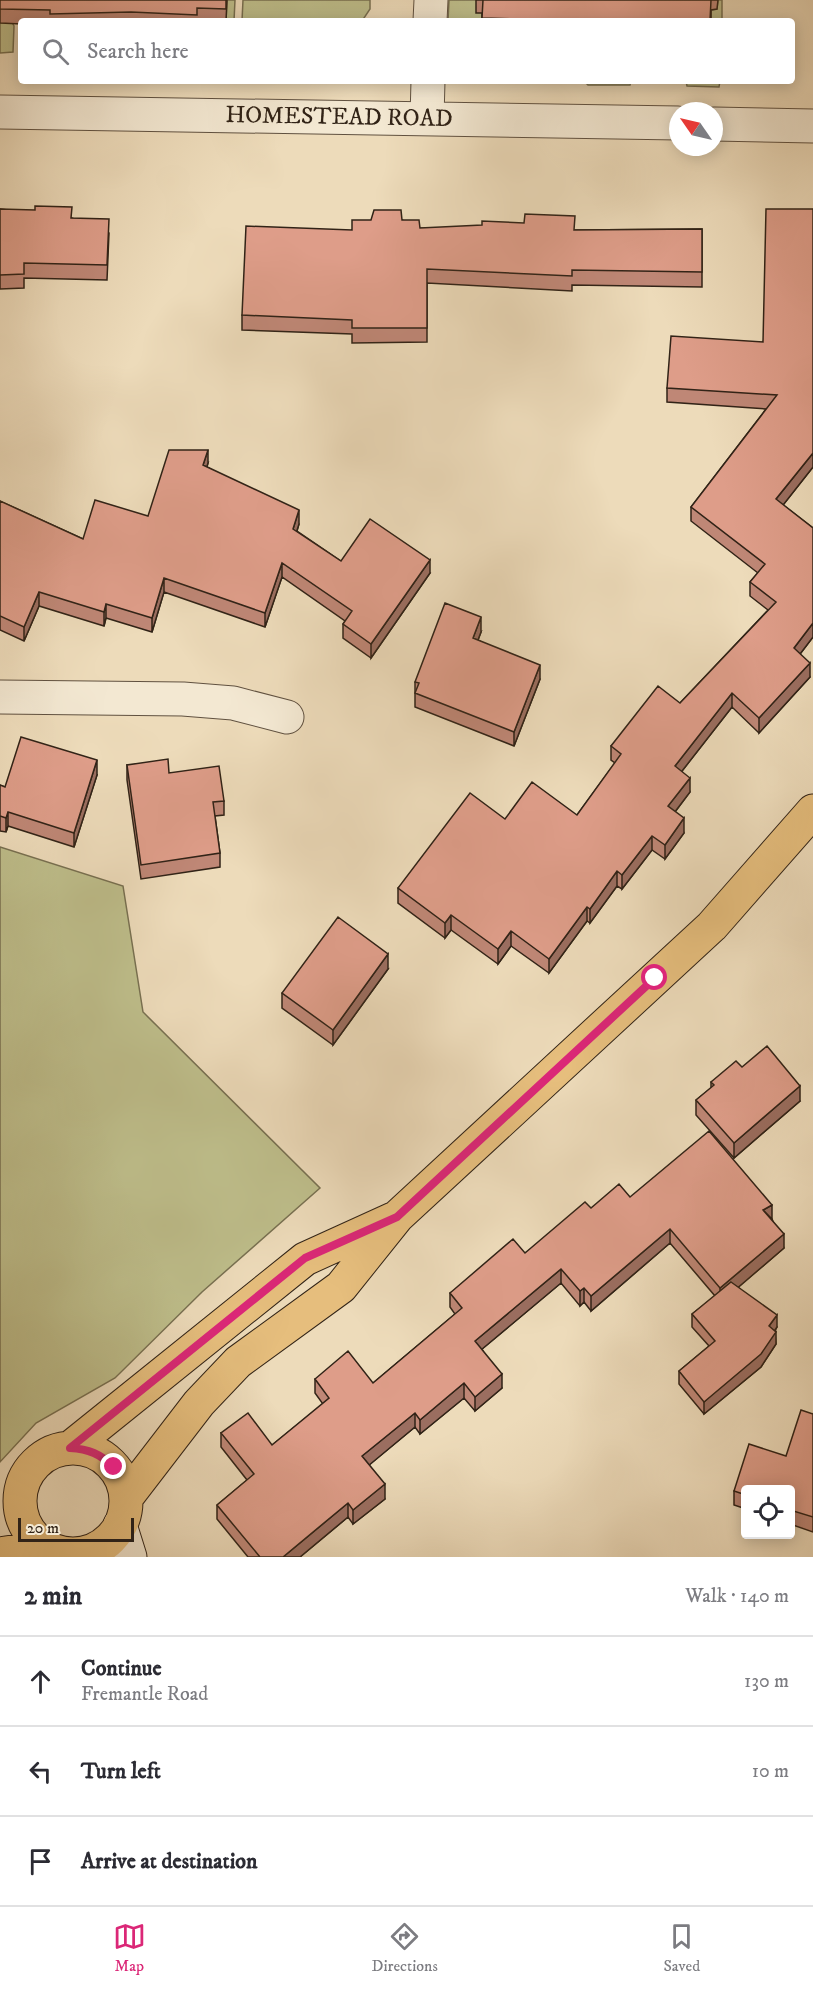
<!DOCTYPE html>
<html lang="en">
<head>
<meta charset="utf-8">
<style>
  body { margin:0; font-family:"IM FELL DW Pica",serif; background:#f2f2f3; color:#2b2b33 }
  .controls { position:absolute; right:18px; bottom:18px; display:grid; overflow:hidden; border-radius:6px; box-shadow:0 3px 15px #0003 }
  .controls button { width:54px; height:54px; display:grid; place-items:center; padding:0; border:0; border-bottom:2px solid #e1e1e2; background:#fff; color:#2b2b33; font:30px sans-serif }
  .compass { position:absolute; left:669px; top:102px; width:54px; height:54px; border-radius:50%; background:#fff; box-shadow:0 3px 15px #0003; rotate:304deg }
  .scale { position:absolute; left:18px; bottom:15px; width:116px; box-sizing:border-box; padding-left:6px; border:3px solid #312317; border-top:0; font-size:16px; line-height:21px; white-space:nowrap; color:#312317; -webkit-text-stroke:4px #f3e8d2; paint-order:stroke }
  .stop { position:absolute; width:18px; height:18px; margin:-14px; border:4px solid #db2777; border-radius:50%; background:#fff }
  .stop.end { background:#db2777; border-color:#fff; box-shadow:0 2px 6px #0008 }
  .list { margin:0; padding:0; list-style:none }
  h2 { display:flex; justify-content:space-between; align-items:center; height:78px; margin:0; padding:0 24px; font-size:26px }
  h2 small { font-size:20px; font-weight:400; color:#7c7c81 }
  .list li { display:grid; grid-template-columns:39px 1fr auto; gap:18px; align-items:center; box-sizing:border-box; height:90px; padding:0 24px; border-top:2px solid #e1e1e2 }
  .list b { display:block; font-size:22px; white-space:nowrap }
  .list p { margin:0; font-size:20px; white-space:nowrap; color:#7c7c81 }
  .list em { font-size:20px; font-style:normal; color:#7c7c81 }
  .icon { flex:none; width:33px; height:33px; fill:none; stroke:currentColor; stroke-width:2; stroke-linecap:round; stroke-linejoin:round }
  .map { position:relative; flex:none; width:813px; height:1557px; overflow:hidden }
  .search { position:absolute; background:#fff; box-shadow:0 3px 15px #0003; left:18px; right:18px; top:18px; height:66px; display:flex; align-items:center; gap:15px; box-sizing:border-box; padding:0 21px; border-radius:6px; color:#7c7c81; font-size:22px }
  .sheet { height:348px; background:#fff }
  nav { display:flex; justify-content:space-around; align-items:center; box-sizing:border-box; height:84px; border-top:2px solid #e1e1e2; background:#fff; font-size:16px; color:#7c7c81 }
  nav a { display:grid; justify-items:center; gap:3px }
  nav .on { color:#db2777 }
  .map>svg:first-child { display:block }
  .green { fill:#bebe8b; stroke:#787051; stroke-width:1.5 }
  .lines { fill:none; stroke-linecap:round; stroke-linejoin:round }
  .minor-casing { stroke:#605140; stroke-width:35 }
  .secondary-casing { stroke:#312317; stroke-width:35 }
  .primary-casing { stroke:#312317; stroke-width:35 }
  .minor { stroke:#f3e8d2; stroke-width:33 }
  .secondary { stroke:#f3e8d2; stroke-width:33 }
  .primary { stroke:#e6be7d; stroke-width:33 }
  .wall { fill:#bf8776; stroke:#312317; stroke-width:1.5 }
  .shaded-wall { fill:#9b6e60; stroke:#312317; stroke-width:1.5 }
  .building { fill:#de9d89; stroke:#312317; stroke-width:1.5 }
  .route { stroke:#db2777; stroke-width:8 }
  .labels { text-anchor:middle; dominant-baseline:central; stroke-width:4.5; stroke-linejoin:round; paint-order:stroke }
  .street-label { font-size:24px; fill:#312317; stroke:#f3e8d2 }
</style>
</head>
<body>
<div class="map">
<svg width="813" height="1557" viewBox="0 0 813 1557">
  <rect width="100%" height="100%" fill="#eddbba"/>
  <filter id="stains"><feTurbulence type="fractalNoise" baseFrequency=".00333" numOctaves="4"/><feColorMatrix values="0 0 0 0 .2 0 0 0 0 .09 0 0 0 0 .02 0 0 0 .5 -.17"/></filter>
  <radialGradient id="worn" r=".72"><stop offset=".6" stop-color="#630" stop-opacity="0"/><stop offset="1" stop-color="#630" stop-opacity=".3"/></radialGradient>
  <!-- green -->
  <path class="green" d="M0 0 14 26 13 52 0 53Z
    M227 0H235L234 21H226Z
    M243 0H370V9L362 21H242Z
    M449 0H484L483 21H448Z
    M718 0H722V21H711V10L717 9Z
    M584 81H631L630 85H588Z
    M686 81H720L719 87 687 86Z
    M0 847 123 886 143 1012 320 1188 202 1292 115 1378 36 1423 0 1462Z"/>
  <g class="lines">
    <!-- minor casing -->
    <g class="minor-casing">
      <path id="minor" d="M430 21 431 0
        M0 112 678 123
        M427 118 428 81
        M714 124 813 126
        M0 697 183 699 233 703 287 717"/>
    </g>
    <!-- secondary casing -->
    <g class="secondary-casing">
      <path id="secondary" d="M120 1525 130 1557"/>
    </g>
    <!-- primary casing -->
    <g class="primary-casing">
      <path id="primary" d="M70 1448 305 1259 393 1219
        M20 1501a53 53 0 1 1 106 0a53 53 0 1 1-106 0Z
        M126 1498 199 1403 238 1362 341 1287 397 1217 712 926 813 811
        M0 1554 45 1547"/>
    </g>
    <!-- minor -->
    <use href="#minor" class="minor"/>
    <!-- secondary -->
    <use href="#secondary" class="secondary"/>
    <!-- primary -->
    <use href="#primary" class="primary"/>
  </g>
  <!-- wall -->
  <path class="wall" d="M0 0H227L226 21H21V24L0 23Z
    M476 0H718L717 9 711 10V21H482V13H476Z
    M0 209 72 218 109 233 107 280 24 278V288L0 289Z
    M813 209V467L783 505 813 528V637L800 654 810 677 759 733 732 707 682 771 690 792 675 812 684 833 665 859 652 850 622 889 617 886 590 923 587 921 549 973 511 946 498 964 451 930 445 938 398 903V888L505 819 577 815 615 763 611 760V746L680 703 768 610 750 596V582L758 573 691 521V507L766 409 667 402V388L763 342Z
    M402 220 420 228 575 230 702 229V287L572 285V291L427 283V342L352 343V334L242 330V315L352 230Z
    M208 463 207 467 299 524 297 531 341 561 430 573 371 658 343 638V624L345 621 282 577 265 627 164 592 152 632 106 618 104 626 39 606 24 641 0 630V501L83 539 148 516Z
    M481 632 478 640 540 679 514 746 415 707V682Z
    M127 765 169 773 224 801V815L215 816 220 853V867L141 879 127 780Z
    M97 775 74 847 8 826 6 832 0 831V785L5 787Z
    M388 969 333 1045 282 1008V993Z
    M742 1067 800 1101 734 1158 696 1115V1100L711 1088V1082Z
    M630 1197 772 1219 784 1248 738 1287 777 1327 775 1331 776 1344 761 1367 704 1414 679 1384V1371L709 1346 692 1327V1314L715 1296 670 1243 591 1311 584 1302 580 1306 561 1283 482 1349 502 1388 475 1411 464 1398 420 1434 415 1427 369 1465 385 1499 353 1524 348 1517 300 1557H248L217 1519V1505L247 1480 221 1447V1433L272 1445 323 1404 315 1393V1379L373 1383 455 1314 450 1307V1293L525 1253 591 1208Z
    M813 1414V1532L790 1524V1490H746V1509L734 1505V1491L786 1456Z"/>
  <!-- shaded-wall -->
  <path class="shaded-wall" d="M208 450V463L203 479V465Z
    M813 453V467L776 514V499Z
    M299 510V524L293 543V529Z
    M430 560V573L371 658V644Z
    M282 563V577L265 627V613Z
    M164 578V592L152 632V618Z
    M39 592V606L24 641V627Z
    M106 604V618L104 626V612Z
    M481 617V632L473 653V638Z
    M813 623V637L794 662V648Z
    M810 663V677L759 733V718Z
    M540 665V679L514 746V732Z
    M732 693V707L675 780V766Z
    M97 760V775L74 847V833Z
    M690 778V792L668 821V806Z
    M8 812V826L6 832V818Z
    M684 818V833L665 859V845Z
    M652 836V850L622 889V875Z
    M617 871V886L590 923V909Z
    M587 907V921L549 973V959Z
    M451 915V930L445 938V923Z
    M511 931V946L498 964V949Z
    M388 954V969L333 1045V1030Z
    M800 1086V1101L734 1158V1143Z
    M772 1205V1219L763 1210Z
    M670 1229V1243L591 1311V1296Z
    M784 1234V1248L720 1303V1288Z
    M561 1269V1283L475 1355V1341Z
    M584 1288V1302L580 1306V1291Z
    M777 1315V1327L769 1339V1326Z
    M776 1332V1344L761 1367 704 1414V1402Z
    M502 1374V1388L475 1411V1397Z
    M464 1383V1398L420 1434V1420Z
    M415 1413V1427L362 1471V1456Z
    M385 1484V1499L353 1524V1510Z
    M348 1503V1517L300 1557H283Z"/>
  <!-- building -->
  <path class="building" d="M0 0H226V9L197 8V15L131 12 50 14V10L0 9Z
    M483 0H711L710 21H587L482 18Z
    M35 206 72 207 71 218 109 219 107 265 24 263V274L0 275V209L35 210Z
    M766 209H813V453L776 499 813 528V623L794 648 810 663 759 718 732 693 675 766 690 778 668 806 684 818 665 845 652 836 622 875 617 871 590 909 587 907 549 959 511 931 498 949 451 915 445 923 398 888 470 793 505 819 532 782 577 815 621 754 611 746 658 686 680 703 776 602 750 582 765 564 691 507 777 395 667 388 671 336 763 342Z
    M374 210H401L402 220H419L420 228 482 225V221L524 223 525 214 575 216 574 230 702 229V272L572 270V276L427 269V328H352V320L242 315 246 226 352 230V220H371Z
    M169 450H208L203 465 299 510 293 529 341 561 370 519 430 560 371 644 343 624 352 611 282 563 265 613 164 578 152 618 106 604 104 612 39 592 24 627 0 616V501L83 539 95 500 148 516Z
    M445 603 481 617 473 638 540 665 514 732 415 693 419 683 415 682Z
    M21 737 97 760 74 833 8 812 6 818 0 816V785L5 787Z
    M168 759 169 773 219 766 224 801 213 802 220 853 141 865 127 765Z
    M338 917 388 954 333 1030 282 993Z
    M767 1046 800 1086 734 1143 696 1100 714 1085 711 1082 736 1061 742 1067Z
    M709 1131 772 1205 763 1210 784 1234 720 1288 670 1229 591 1296 584 1288 580 1291 561 1269 475 1341 502 1374 475 1397 464 1383 420 1420 415 1413 362 1456 385 1484 353 1510 348 1503 283 1557H260L217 1505 254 1474 221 1433 248 1413 272 1445 329 1398 315 1379 348 1351 373 1383 462 1308 450 1293 513 1239 525 1253 585 1202 591 1208 619 1184 630 1197Z
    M731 1282 777 1315 769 1326 776 1332 761 1354 704 1402 679 1371 715 1341 692 1314Z
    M801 1410 813 1414V1517L790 1510V1490H746V1495L734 1491 749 1444 786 1456Z"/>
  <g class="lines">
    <!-- route -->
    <path class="route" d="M114 1467C100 1454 89 1449 70 1448L305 1258 397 1217 655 978"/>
  </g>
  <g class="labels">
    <!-- street labels -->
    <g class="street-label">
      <text transform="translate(339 117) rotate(1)">HOMESTEAD ROAD</text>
    </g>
  </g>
  <rect width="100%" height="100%" filter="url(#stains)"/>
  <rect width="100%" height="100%" fill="url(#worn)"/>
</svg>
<div class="controls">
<button><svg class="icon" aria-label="locate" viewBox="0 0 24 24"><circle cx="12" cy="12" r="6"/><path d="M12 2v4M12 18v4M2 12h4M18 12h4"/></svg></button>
</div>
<svg class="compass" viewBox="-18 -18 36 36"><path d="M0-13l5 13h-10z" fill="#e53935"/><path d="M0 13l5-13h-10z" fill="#7c7c81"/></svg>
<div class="scale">20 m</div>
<div class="stop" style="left:655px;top:978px"></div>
<div class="stop end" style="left:114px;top:1467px"></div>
<div class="search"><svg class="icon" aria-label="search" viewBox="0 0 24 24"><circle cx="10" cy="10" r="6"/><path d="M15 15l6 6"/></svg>Search here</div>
</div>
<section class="sheet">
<h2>2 min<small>Walk · 140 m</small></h2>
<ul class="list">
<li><svg class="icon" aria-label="ahead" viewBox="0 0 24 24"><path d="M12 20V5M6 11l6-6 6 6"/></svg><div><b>Continue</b><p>Fremantle Road</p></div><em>130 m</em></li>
<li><svg class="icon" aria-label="left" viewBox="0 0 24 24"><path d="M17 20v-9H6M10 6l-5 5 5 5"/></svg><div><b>Turn left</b></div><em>10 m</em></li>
<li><svg class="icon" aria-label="arrive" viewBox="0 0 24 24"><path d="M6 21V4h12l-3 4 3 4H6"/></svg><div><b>Arrive at destination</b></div></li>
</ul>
</section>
<nav>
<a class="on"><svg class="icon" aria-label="map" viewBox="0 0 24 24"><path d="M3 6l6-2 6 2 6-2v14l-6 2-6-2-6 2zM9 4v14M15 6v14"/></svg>Map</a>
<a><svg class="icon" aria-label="directions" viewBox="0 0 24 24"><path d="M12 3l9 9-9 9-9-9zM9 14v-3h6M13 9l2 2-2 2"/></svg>Directions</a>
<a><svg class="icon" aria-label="saved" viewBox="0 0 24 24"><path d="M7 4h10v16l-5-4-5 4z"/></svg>Saved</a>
</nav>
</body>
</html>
